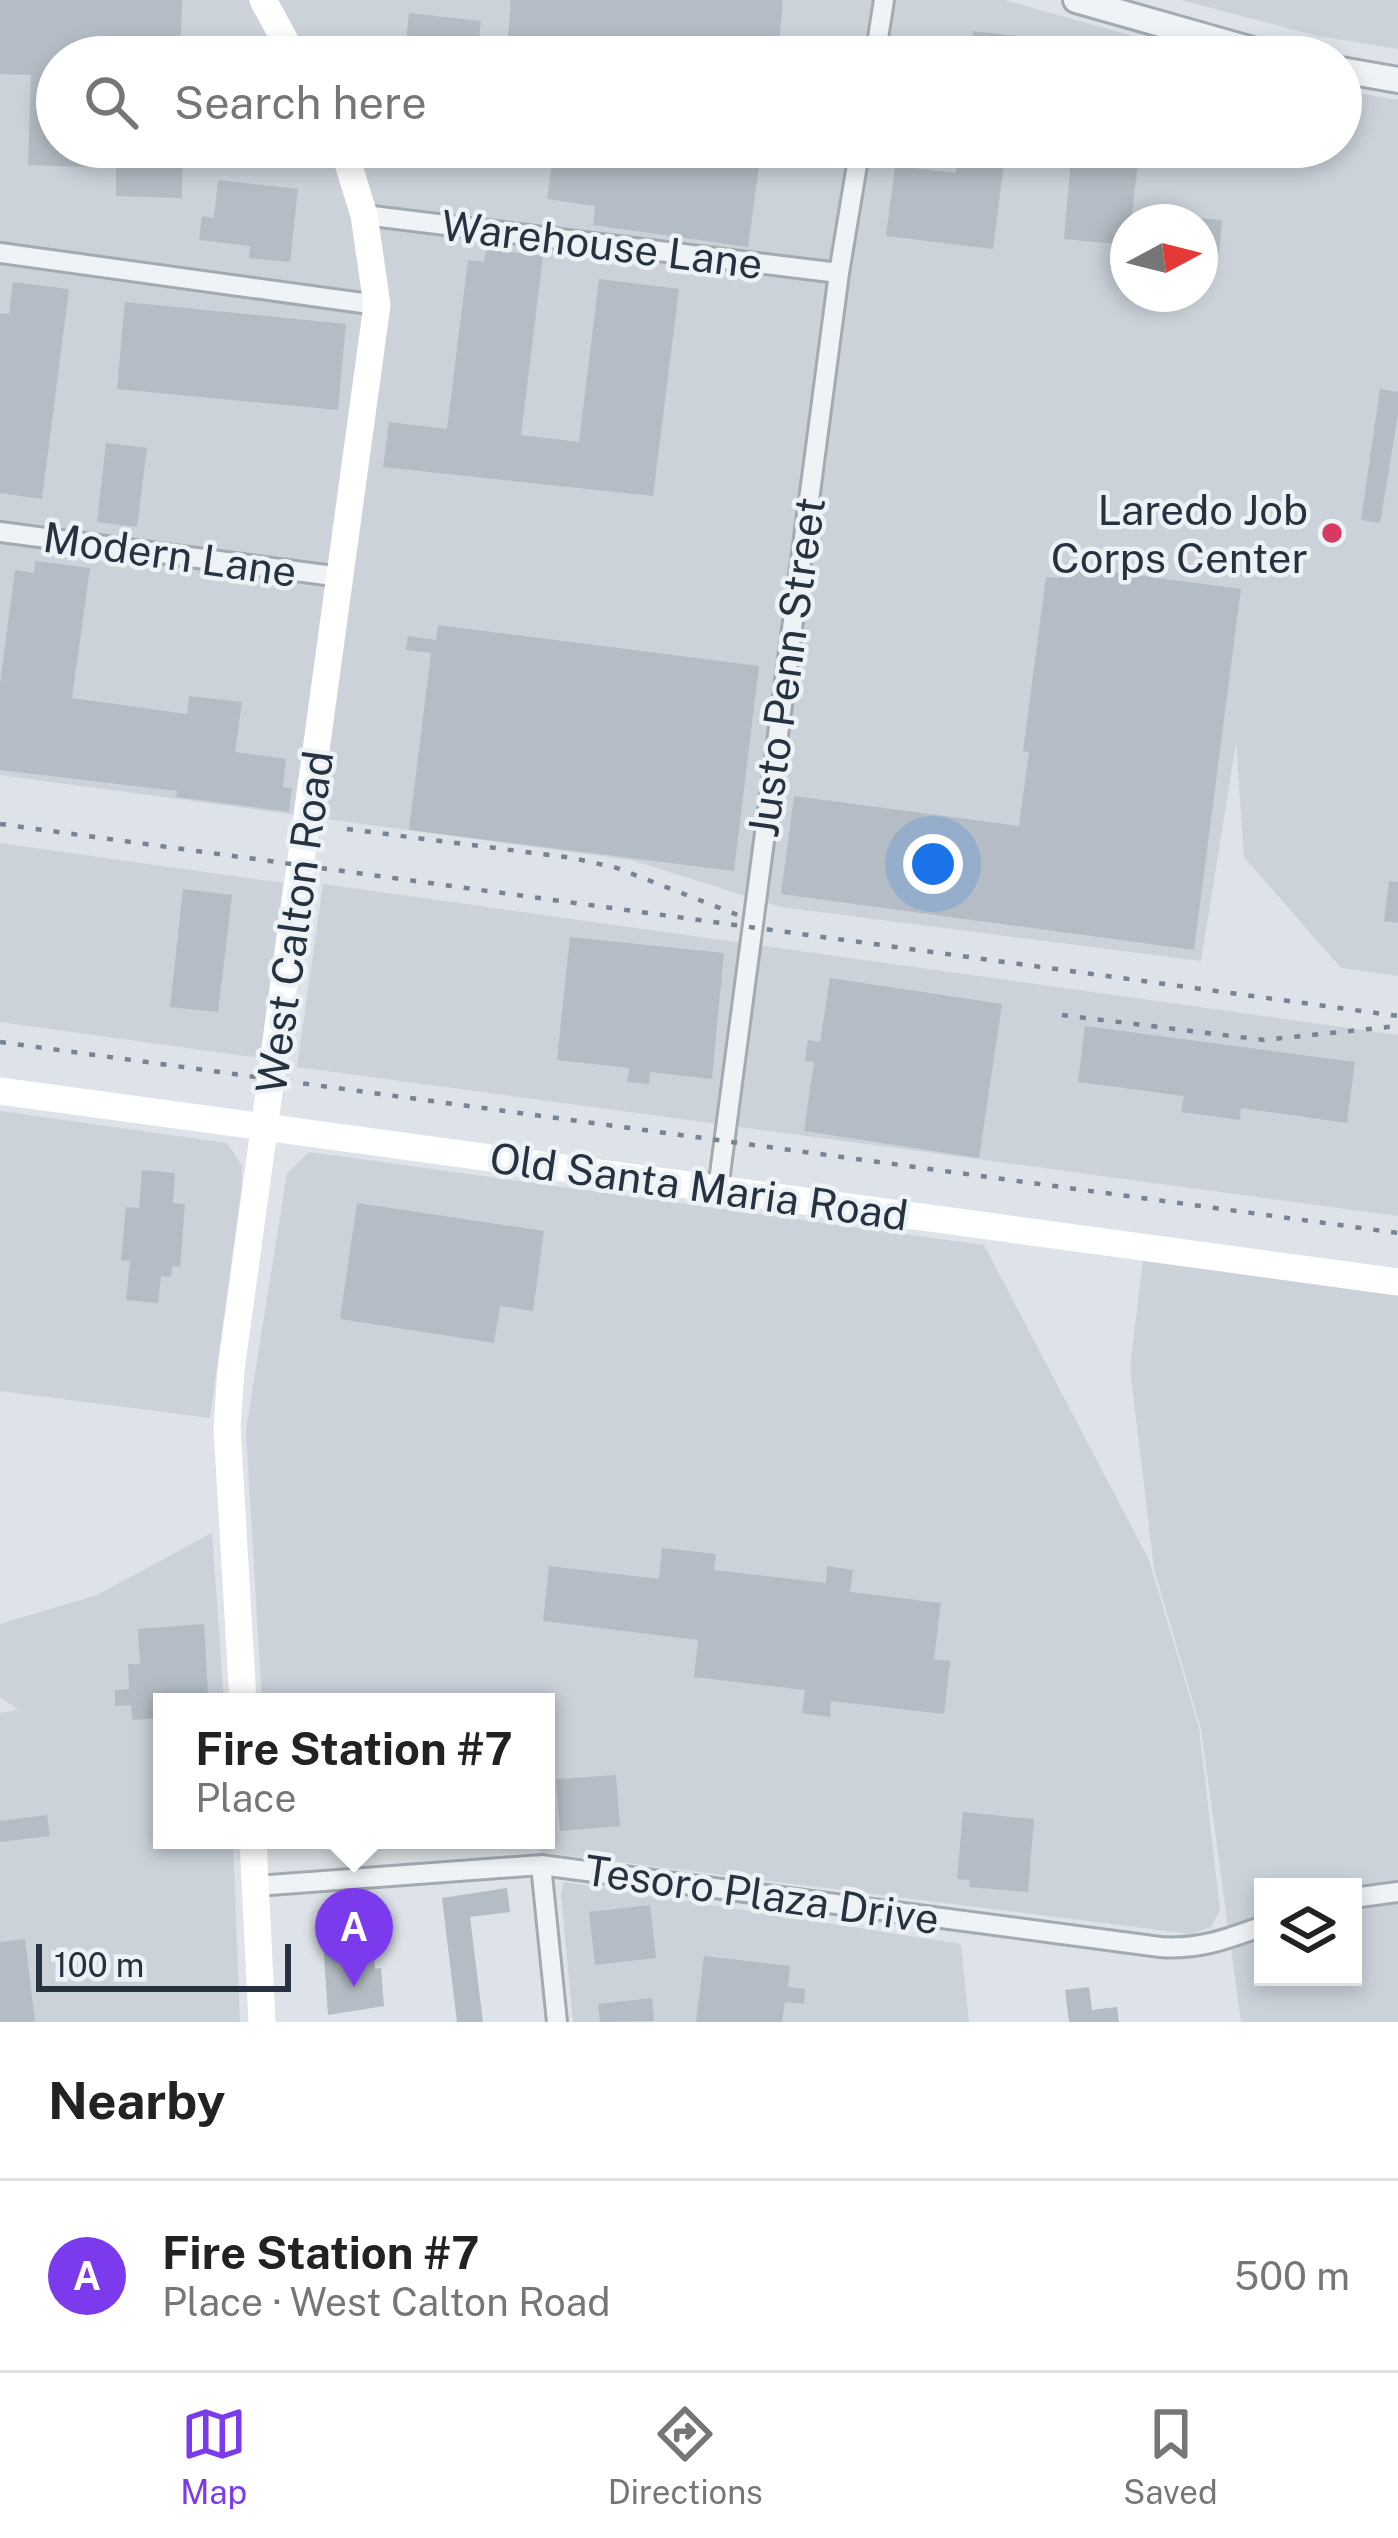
<!DOCTYPE html>
<html lang="en">
<head>
<meta charset="utf-8">
<style>
  body { margin:0; font-family:"Public Sans",sans-serif; background:#f6f6f6; color:#222 }
  .controls { position:absolute; right:36px; bottom:36px; display:grid; overflow:hidden; border-radius:0px; box-shadow:0 6px 18px #0003 }
  .controls button { width:108px; height:108px; display:grid; place-items:center; padding:0; border:0; border-bottom:3px solid #e0e0e0; background:#fff; color:#222; font:60px sans-serif }
  .compass { position:absolute; left:1110px; top:204px; width:108px; height:108px; border-radius:50%; background:#fff; box-shadow:0 6px 18px #0003; rotate:83deg }
  .scale { position:absolute; left:36px; bottom:30px; width:255px; box-sizing:border-box; padding-left:12px; border:6px solid #263240; border-top:0; font-size:33px; line-height:42px; white-space:nowrap; color:#263240; -webkit-text-stroke:9px #edf2f6; paint-order:stroke }
  .you { position:absolute; left:933px; top:864px; width:42px; height:42px; margin:-30px; border:9px solid #fff; border-radius:50%; background:#1a73e8; box-shadow:0 0 0 18px #1a73e833 }
  .badge { display:grid; place-items:center; width:78px; height:78px; border-radius:50%; background:#7c3aed; color:#fff; font-size:39px; font-weight:700 }
  .pin { position:absolute; translate:-50% -99px; filter:drop-shadow(0 3px 6px #0008) }
  .pin::after { content:''; position:absolute; top:63px; width:42px; height:36px; background:inherit; clip-path:polygon(0 0,100% 0,50% 100%) }
  .popup { position:absolute; left:153px; top:1693px; width:402px; height:156px; box-sizing:border-box; display:grid; place-content:center; border-radius:0px; background:#fff; filter:drop-shadow(0 3px 9px #0005); font-size:39px; white-space:nowrap; color:#767676 }
  .popup b { font-size:45px; color:#222 }
  .popup::after { content:''; position:absolute; left:50%; top:100%; margin-left:-24px; border:24px solid transparent; border-top-color:#fff }
  .list { margin:0; padding:0; list-style:none }
  h2 { display:flex; justify-content:space-between; align-items:center; height:156px; margin:0; padding:0 48px; font-size:51px }
  h2 small { font-size:39px; font-weight:400; color:#767676 }
  .list li { display:grid; grid-template-columns:78px 1fr auto; gap:36px; align-items:center; box-sizing:border-box; height:192px; padding:0 48px; border-top:3px solid #e0e0e0 }
  .list b { display:block; font-size:45px; white-space:nowrap }
  .list p { margin:0; font-size:39px; white-space:nowrap; color:#767676 }
  .list em { font-size:39px; font-style:normal; color:#767676 }
  .icon { flex:none; width:66px; height:66px; fill:none; stroke:currentColor; stroke-width:2; stroke-linecap:round; stroke-linejoin:round }
  .map { position:relative; flex:none; width:1398px; height:2022px; overflow:hidden }
  .search { position:absolute; background:#fff; box-shadow:0 6px 18px #0003; left:36px; right:36px; top:36px; height:132px; display:flex; align-items:center; gap:30px; box-sizing:border-box; padding:0 42px; border-radius:66px; color:#767676; font-size:45px }
  .sheet { height:348px; background:#fff }
  nav { display:flex; justify-content:space-around; align-items:center; box-sizing:border-box; height:168px; border-top:3px solid #e0e0e0; background:#fff; font-size:33px; color:#767676 }
  nav a { display:grid; justify-items:center; gap:6px }
  nav .on { color:#7c3aed }
  .map>svg:first-child { display:block }
  .built { fill:#cbd2da; fill-rule:evenodd }
  .building { fill:#b4bdc5 }
  .lines { fill:none; stroke-linecap:round; stroke-linejoin:round }
  .minor-casing { stroke:#a2aab2; stroke-width:24 }
  .tertiary-casing { stroke:#a2aab2; stroke-width:30 }
  .minor { stroke:#f0f3f6; stroke-width:18 }
  .tertiary { stroke:#f0f3f6; stroke-width:24 }
  .secondary { stroke:#fff; stroke-width:27 }
  .rail { stroke:#768493; stroke-width:4.5; stroke-dasharray:6 12; stroke-linecap:butt }
  .poi-dot { fill:#d73963; stroke:#edf2f6; stroke-width:4.5 }
  .labels { text-anchor:middle; dominant-baseline:central; stroke-width:9; stroke-linejoin:round; paint-order:stroke }
  .street-label { font-size:42px; fill:#263240; stroke:#edf2f6 }
  .poi-label { font-size:42px; fill:#263240; stroke:#edf2f6; text-anchor:end }
</style>
</head>
<body>
<div class="map">
<svg width="1398" height="2022" viewBox="0 0 1398 2022">
  <rect width="100%" height="100%" fill="#dde3e8"/>
  <!-- built -->
  <path class="built" d="M0 0H1004L1208 57H57V147H1341V90L1398 100V976L1341 968 1244 857 1236 743 1201 961 781 907 631 860 0 775ZM1128 222H1200V294H1128Z
    M1181 0H1398V49L1318 36Z
    M0 843 283 883 260 1058 0 1022Z
    M323 884 1398 1035V1216L297 1067Z
    M0 1111 227 1143 242 1166 241 1192 210 1418 0 1391Z
    M309 1152 984 1245 1149 1560 1199 1728 1220 1910 1211 1927 1191 1934 540 1852 539 1840H546V1702H262L246 1430 287 1173Z
    M1143 1259 1398 1295V2022H1241L1201 1729 1154 1569 1130 1368ZM1263 1887H1353V1977H1263Z
    M212 1533 224 1702H162V1840H233L240 2022H0V1713L19 1710 0 1697V1624L97 1595Z
    M564 1882 961 1944 969 2022H573L561 1895Z"/>
  <!-- building -->
  <path class="building" d="M0 0H182L180 57H57V147H183L182 198 116 196V168L28 165 31 75 0 74Z
    M511 0H783L778 54 618 40 616 57 507 49Z
    M409 13 481 21 477 57H404Z
    M973 31 1019 36 1016 57H970Z
    M382 147H465L463 165 382 156Z
    M554 147H676L760 159 748 247 593 225 595 206 547 199Z
    M959 147H1006L993 249 886 236 895 166 956 173Z
    M1072 147H1140L1128 245 1064 239Z
    M218 180 298 189 290 262 249 258 250 246 199 240 202 216 214 218Z
    M1200 218 1222 220 1219 254 1200 252Z
    M486 249 543 256 521 435 579 442 599 279 679 289 653 496 383 467 389 422 447 429 468 260 484 262Z
    M13 282 69 289 42 499 0 493V313L9 314Z
    M125 302 346 324 338 410 117 389Z
    M1380 389 1398 392V414L1380 523 1361 520Z
    M106 443 147 448 137 527 97 522Z
    M35 561 90 568 72 698 187 714 189 696 242 702 235 752 286 759 283 787 292 788 289 812 176 797 177 791 0 770V684L15 570 34 573Z
    M1061 565 1241 589 1194 950 781 894 794 796 1019 826 1029 752 1023 751 1046 577 1060 578Z
    M438 625 759 666 734 871 409 830 431 653 406 650 408 636 436 640Z
    M1389 881 1398 882V923L1384 921Z
    M183 889 232 895 218 1012 170 1007Z
    M570 937 724 953 712 1079 650 1072 649 1084 627 1082 629 1068 557 1060Z
    M830 978 1002 1004 979 1158 804 1131 814 1062 805 1061 808 1040 820 1042Z
    M1085 1026 1355 1062 1347 1123 1241 1108 1240 1120 1181 1112 1184 1096 1078 1082Z
    M142 1170 175 1173 173 1203 185 1204 180 1267 172 1266 171 1277 161 1276 158 1303 126 1300 130 1261 121 1260 126 1207 139 1208Z
    M357 1203 544 1231 533 1311 500 1306 494 1343 340 1319Z
    M662 1548 716 1554 714 1570 826 1583 827 1566 853 1570 850 1592 941 1603 934 1659 950 1661 944 1714 831 1701 830 1717 802 1713 805 1690 694 1677 698 1640 543 1621 549 1566 659 1579Z
    M204 1624 208 1694 185 1696V1701L162 1702V1718L132 1720 131 1705 115 1706V1690L129 1689 128 1664H140L138 1629Z
    M616 1775 620 1826 560 1831 556 1779Z
    M963 1812 1034 1819 1028 1892 969 1887 970 1880 957 1879Z
    M47 1815 50 1836 0 1842V1821Z
    M507 1888 510 1912 470 1917 483 2022H457L442 1898Z
    M650 1905 656 1958 595 1965 589 1912Z
    M372 1924 375 1969 381 1968 384 2006 328 2015 322 1928Z
    M25 1939 35 2022H0V1942Z
    M704 1956 790 1966 788 1987 805 1989 804 2004 785 2002 782 2022H696Z
    M1089 1987 1092 2010 1117 2007 1119 2022H1069L1065 1990Z
    M652 1998 654 2021 600 2022 598 2004Z"/>
  <g class="lines">
    <!-- minor casing -->
    <g class="minor-casing">
      <path id="minor" d="M875 57 884 0
        M364 215 839 273
        M0 253 377 305
        M0 532 341 577
        M718 1189 839 273 860 147
        M541 1865 557 2022
        M256 1886 541 1865 1160 1947C1199 1950 1227 1939 1263 1926
        M1353 1898 1398 1892"/>
    </g>
    <!-- tertiary casing -->
    <g class="tertiary-casing">
      <path id="tertiary" d="M1076 0 1277 57
        M1341 70 1398 80"/>
    </g>
    <!-- minor -->
    <use href="#minor" class="minor"/>
    <!-- tertiary -->
    <use href="#tertiary" class="tertiary"/>
    <!-- secondary -->
    <path class="secondary" d="M263 0 294 57
      M0 1091 1398 1282
      M243 1702 227 1427 231 1370 377 305 364 215 343 147
      M253 1840 262 2022"/>
    <!-- rail -->
    <path class="rail" d="M0 824 1398 1016
      M347 829 573 858 617 868 743 917
      M1062 1015 1264 1040 1398 1026
      M0 1042 1398 1233"/>
  </g>
  <!-- markers -->
  <circle class="poi-dot" cx="1332" cy="533" r="12"/>
  <g class="labels">
    <!-- street labels -->
    <g class="street-label">
      <text transform="translate(602 244) rotate(7)">Warehouse Lane</text>
      <text transform="translate(170 554) rotate(8)">Modern Lane</text>
      <text transform="translate(786 667) rotate(-82)">Justo Penn Street</text>
      <text transform="translate(294 922) rotate(-82)">West Calton Road</text>
      <text transform="translate(699 1186) rotate(8)">Old Santa Maria Road</text>
      <text transform="translate(762 1894) rotate(8)">Tesoro Plaza Drive</text>
    </g>
    <!-- poi labels -->
    <g class="poi-label">
      <text x="1308" y="509">Laredo Job<tspan x="1308" dy="48">Corps Center</tspan></text>
    </g>
  </g>
</svg>
<div class="controls">
<button><svg class="icon" aria-label="layers" viewBox="0 0 24 24"><path d="M12 4l9 5-9 5-9-5zM3 14l9 5 9-5"/></svg></button>
</div>
<svg class="compass" viewBox="-18 -18 36 36"><path d="M0-13l5 13h-10z" fill="#e53935"/><path d="M0 13l5-13h-10z" fill="#767676"/></svg>
<div class="scale">100 m</div>
<div class="you"></div>
<div class="pin badge" style="left:354px;top:1987px">A</div>
<div class="popup"><b>Fire Station #7</b>Place</div>
<div class="search"><svg class="icon" aria-label="search" viewBox="0 0 24 24"><circle cx="10" cy="10" r="6"/><path d="M15 15l6 6"/></svg>Search here</div>
</div>
<section class="sheet">
<h2>Nearby<small></small></h2>
<ul class="list">
<li><span class="badge">A</span><div><b>Fire Station #7</b><p>Place · West Calton Road</p></div><em>500 m</em></li>
</ul>
</section>
<nav>
<a class="on"><svg class="icon" aria-label="map" viewBox="0 0 24 24"><path d="M3 6l6-2 6 2 6-2v14l-6 2-6-2-6 2zM9 4v14M15 6v14"/></svg>Map</a>
<a><svg class="icon" aria-label="directions" viewBox="0 0 24 24"><path d="M12 3l9 9-9 9-9-9zM9 14v-3h6M13 9l2 2-2 2"/></svg>Directions</a>
<a><svg class="icon" aria-label="saved" viewBox="0 0 24 24"><path d="M7 4h10v16l-5-4-5 4z"/></svg>Saved</a>
</nav>
</body>
</html>
